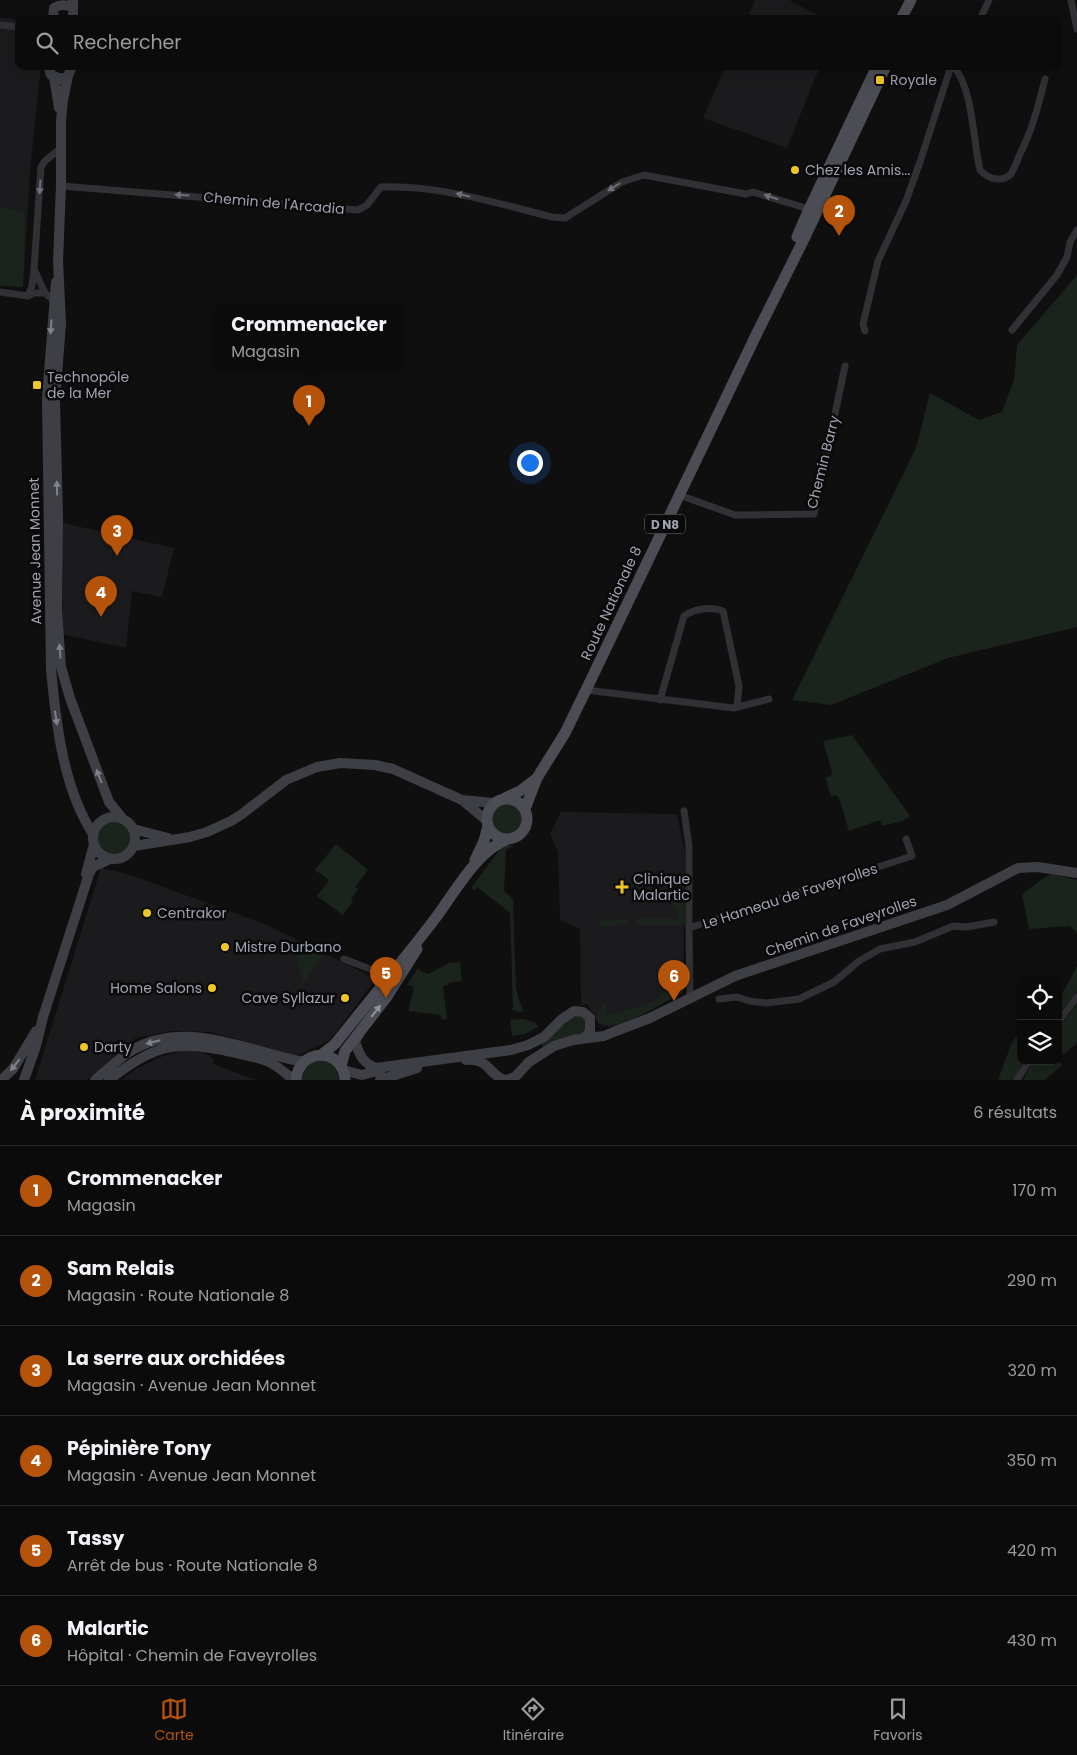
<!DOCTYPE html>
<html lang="fr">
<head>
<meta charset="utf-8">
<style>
  body { margin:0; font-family:Poppins,sans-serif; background:#19191a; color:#f1f3f6 }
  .controls { position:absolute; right:15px; bottom:15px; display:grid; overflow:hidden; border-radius:10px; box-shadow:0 5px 20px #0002 }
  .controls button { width:45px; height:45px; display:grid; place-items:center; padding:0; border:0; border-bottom:1px solid #2b2b2d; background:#0b0b0c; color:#f1f3f6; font:25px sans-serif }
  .you { position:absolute; left:529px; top:462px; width:18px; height:18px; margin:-12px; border:4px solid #fff; border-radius:50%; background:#1a73e8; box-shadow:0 0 0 8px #1a73e833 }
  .badge { display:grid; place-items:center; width:32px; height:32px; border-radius:50%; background:#b45309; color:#fff; font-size:16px; font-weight:700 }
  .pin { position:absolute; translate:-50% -41px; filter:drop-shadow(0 1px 2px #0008) }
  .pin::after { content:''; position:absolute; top:26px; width:18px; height:15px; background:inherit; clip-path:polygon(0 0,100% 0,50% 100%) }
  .popup { position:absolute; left:214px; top:304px; width:190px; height:65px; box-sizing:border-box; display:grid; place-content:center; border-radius:10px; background:#0b0b0c; filter:drop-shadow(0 1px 4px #0005); font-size:16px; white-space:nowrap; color:#9a9b9d }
  .popup b { font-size:19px; color:#f1f3f6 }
  .popup::after { content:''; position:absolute; left:50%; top:100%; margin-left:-10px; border:10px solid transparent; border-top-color:#0b0b0c }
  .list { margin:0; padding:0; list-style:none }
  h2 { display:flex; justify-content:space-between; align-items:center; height:65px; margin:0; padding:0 20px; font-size:21px }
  h2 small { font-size:16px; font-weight:400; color:#9a9b9d }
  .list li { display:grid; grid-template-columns:32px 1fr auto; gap:15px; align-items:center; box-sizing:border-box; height:90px; padding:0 20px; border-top:1px solid #2b2b2d }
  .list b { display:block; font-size:19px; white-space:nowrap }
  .list p { margin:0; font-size:16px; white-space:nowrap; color:#9a9b9d }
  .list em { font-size:16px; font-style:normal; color:#9a9b9d }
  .icon { flex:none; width:28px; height:28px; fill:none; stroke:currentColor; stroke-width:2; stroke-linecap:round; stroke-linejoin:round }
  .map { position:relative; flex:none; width:1077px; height:1080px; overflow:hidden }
  .search { position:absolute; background:#0b0b0c; box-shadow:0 5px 20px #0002; left:15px; right:15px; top:15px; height:55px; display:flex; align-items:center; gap:12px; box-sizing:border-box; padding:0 18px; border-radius:10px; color:#9a9b9d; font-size:19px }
  .sheet { height:605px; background:#0b0b0c }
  nav { display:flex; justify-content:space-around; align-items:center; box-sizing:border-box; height:70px; border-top:1px solid #2b2b2d; background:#0b0b0c; font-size:14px; color:#9a9b9d }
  nav a { display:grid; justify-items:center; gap:2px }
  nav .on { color:#b45309 }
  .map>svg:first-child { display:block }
  .built { fill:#1b1b1d }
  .green { fill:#1b231d }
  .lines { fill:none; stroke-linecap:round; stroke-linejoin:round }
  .street { stroke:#303035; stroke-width:7 }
  .secondary { stroke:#3e3f45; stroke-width:10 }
  .primary { stroke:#4c4d54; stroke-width:11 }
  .oneway { fill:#6e6f79 }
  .oneway2 { fill:#7e808b }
  .oneway3 { fill:#8f929e }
  .poi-dot { fill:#efc628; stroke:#0a0a0b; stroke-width:2 }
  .labels { text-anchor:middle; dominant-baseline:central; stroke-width:5; stroke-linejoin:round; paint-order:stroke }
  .shield { fill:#0a0a0b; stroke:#73757f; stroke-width:1 }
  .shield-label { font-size:12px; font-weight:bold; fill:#a0a3b1 }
  .poi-label { font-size:14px; fill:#a0a3b1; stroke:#0a0a0b; text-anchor:start }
  .street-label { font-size:14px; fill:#a0a3b1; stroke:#0a0a0b }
</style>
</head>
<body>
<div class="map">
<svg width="1077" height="1080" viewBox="0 0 1077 1080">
  <rect width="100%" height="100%" fill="#0f0f10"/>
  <!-- built -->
  <path class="built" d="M755 0H789L825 19H747Z
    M0 17 19 20V66H41L30 171 23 287 0 286Z
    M726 66H820L787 148 703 118Z
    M63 523 174 548 162 597 132 591 126 648 62 634Z
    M561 812 677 814 685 854 683 992 627 1023 611 1027 601 1025 598 1022 587 1004 581 1005 580 929 560 920 558 852 550 834Z
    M101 868 128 874 267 925 376 979 333 1036 328 1041 295 1057 211 1032 171 1031 136 1038 87 1080H35Z
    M187 1050 203 1052 214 1059 213 1064 256 1080H122L136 1069 163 1056Z"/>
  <!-- green -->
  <path class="green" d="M4 208 25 213 23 287 0 285V209Z
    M1077 275V627L948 658 831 705 792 700 916 448 930 393 979 420 1002 412 1014 380 1017 345Z
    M852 735 910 816 903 821 882 826 881 821H877L849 831 839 798 836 795 831 796 825 777 831 776 832 772 823 741Z
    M491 818a16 16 0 1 1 32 0a16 16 0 1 1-32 0Z
    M97 838a17 17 0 1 1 34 0a17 17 0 1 1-34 0Z
    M336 844 368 870 355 887 358 889 351 899 353 901 343 915 317 896 329 880 315 870Z
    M503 845H514L506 850 504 891 513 899 516 989 520 1003 524 1011 519 1012 511 1009 513 1008 510 913 477 887 475 890 471 888Z
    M1052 874 1077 880V933L1070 926 1029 929 1022 894 1045 877Z
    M673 899 685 900V925H637V918L677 919V909H673Z
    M597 919 628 920V923L601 927Z
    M292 939 323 955 300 988 302 978Z
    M460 962 462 981 448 983V985L443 986 447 1019 442 1020 440 1015 409 1011C408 1002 415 995 413 986L407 985 418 968 421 971 428 974 449 963Z
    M1077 966V992L1058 1015V1002Z
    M680 978 683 981V992C666 1001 615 1035 598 1022L597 1013 605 1002 606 1013C615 1017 651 1004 659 997 667 991 671 983 680 978Z
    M1077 1004V1043L1058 1059V1028Z
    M579 1015 587 1022 585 1032 544 1048 540 1042 572 1016Z
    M524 1019 536 1023 538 1027 525 1034 512 1036 510 1020Z
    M1021 1031V1061H1024L1014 1080H998L1012 1042Z
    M322 1060C334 1063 337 1069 339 1080H302C304 1068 310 1061 322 1060Z
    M1033 1061H1058L1062 1065 1045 1080H1023Z"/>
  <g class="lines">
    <!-- street -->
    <path class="street" d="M1071 0 1077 29
      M980 19 989 0
      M0 25 19 27
      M953 66C973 87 973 141 980 170 988 179 1002 183 1011 174 1014 169 1017 162 1019 156 1032 131 1038 107 1045 79
      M61 186 358 210 367 205 381 187C439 185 496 203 552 217L565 218 622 182 644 175 746 194 753 192 812 210
      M0 292 28 296 34 293H45L57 303
      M45 293 34 269 41 167 45 161 62 147
      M28 296 32 286 34 270
      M1012 330 1057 275 1067 257 1070 242 1077 230
      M865 331 863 324 878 261 906 201 920 162 951 66
      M679 495 735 515 814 514 845 366
      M586 690 734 708 769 699
      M660 700 684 616C694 609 711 606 723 611L739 686 737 707
      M684 811 689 846V928
      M344 959 383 974 392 979
      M690 998 689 928 912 856 906 839
      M719 999 737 997 749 1001 766 1003 799 999 834 982 859 961 880 949 915 942 953 926 967 927 994 922
      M1058 1022 1077 997
      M1017 1080 1029 1061"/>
    <!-- secondary -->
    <path class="secondary" d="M53 19 54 8C61 4 66 4 73 8
      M73 19V0
      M48 66 51 75 61 79 68 76 72 66
      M68 76 63 100 61 121V186L58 261 61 323 55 401 58 517 57 610 61 667 70 698 109 802 122 818
      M54 77 59 108
      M56 282 47 399 51 669C56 723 63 788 93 834
      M462 800 494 803
      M93 838a21 21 0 1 1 42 0a21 21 0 1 1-42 0Z
      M133 829 168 838
      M134 846 190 837 207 832 231 821 242 814 286 780 317 767 340 763 375 765 393 769 462 800 486 820
      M86 874 94 844
      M359 1034 355 1042C360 1056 363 1063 376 1068L511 1050 528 1045 544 1037 562 1019 574 1011 583 1012 590 1018V1032L584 1038
      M466 1060C490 1058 488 1075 505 1080
      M343 1070 362 1075 381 1070
      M1 1080 13 1069 36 1031
      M24 1080 36 1046 43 1017 89 874 93 867 110 859
      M95 1080C108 1069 120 1057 134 1049 188 1019 249 1052 304 1062
      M109 1080C153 1045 177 1039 231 1052 243 1055 258 1057 269 1062 278 1066 286 1074 294 1080
      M380 1080 417 1068
      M506 1080 515 1077 529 1062 554 1046 573 1040 604 1036 616 1031 650 1018 735 976 947 905 1018 868 1038 867 1077 873"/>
    <!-- primary -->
    <path class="primary" d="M901 19 911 0
      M797 237 809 209 877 66
      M505 798 520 791 537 778
      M487 819a20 20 0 1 1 40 0a20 20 0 1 1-40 0Z
      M525 809 537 778 565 733 586 690 758 331 806 235 886 66
      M475 860 484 841 488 826
      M321 1055 335 1044C367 1004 400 964 431 924 452 898 476 850 508 839
      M341 1066 345 1051 386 998 417 949
      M296 1080C299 1047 343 1047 345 1080"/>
  </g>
  <!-- one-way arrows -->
  <defs><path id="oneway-solid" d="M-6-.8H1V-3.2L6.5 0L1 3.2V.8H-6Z" transform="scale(1.25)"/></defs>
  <g class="oneway">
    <use href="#oneway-solid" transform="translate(40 187) rotate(94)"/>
    <use href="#oneway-solid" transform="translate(614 187) rotate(148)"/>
    <use href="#oneway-solid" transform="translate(182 195) rotate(-176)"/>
    <use href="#oneway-solid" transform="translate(463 195) rotate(-167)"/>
    <use href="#oneway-solid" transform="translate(771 197) rotate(-163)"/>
  </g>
  <g class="oneway2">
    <use href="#oneway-solid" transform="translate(51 327) rotate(94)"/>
    <use href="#oneway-solid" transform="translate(57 488) rotate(-91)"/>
    <use href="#oneway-solid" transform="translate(60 651) rotate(-94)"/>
    <use href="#oneway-solid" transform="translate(56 718) rotate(82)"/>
    <use href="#oneway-solid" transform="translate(99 776) rotate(-111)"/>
    <use href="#oneway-solid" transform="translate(153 1042) rotate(166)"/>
    <use href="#oneway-solid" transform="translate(15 1065) rotate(128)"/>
  </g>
  <use class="oneway3" href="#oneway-solid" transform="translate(376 1011) rotate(-52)"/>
  <!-- markers -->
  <g class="poi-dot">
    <rect x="875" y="75" width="10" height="10" rx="2.5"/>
    <circle cx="795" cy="170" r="5"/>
    <rect x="32" y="380" width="10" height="10" rx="2.5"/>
    <path d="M619.5 879.5h5v5h5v5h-5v5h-5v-5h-5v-5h5z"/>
    <circle cx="147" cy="913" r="5"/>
    <circle cx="225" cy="947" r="5"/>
    <circle cx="212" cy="988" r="5"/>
    <circle cx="345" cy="998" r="5"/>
    <circle cx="84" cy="1047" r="5"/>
  </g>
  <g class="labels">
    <!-- shield labels -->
    <rect class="shield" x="645" y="514.5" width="40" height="19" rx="4"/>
    <g class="shield-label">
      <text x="665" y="524">D N8</text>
    </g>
    <!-- poi labels -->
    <g class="poi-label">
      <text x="890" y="80">Royale</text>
      <text x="805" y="170">Chez les Amis...</text>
      <text x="47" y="377">Technopôle<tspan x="47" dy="16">de la Mer</tspan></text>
      <text x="633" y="879">Clinique<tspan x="633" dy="16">Malartic</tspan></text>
      <text x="157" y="913">Centrakor</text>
      <text x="235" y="947">Mistre Durbano</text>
      <text x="202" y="988" text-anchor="end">Home Salons</text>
      <text x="335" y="998" text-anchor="end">Cave Syllazur</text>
      <text x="94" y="1047">Darty</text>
    </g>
    <!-- street labels -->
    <g class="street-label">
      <text transform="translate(274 203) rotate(5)">Chemin de l'Arcadia</text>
      <text transform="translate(823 462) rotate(-76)">Chemin Barry</text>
      <text transform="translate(35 551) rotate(-91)">Avenue Jean Monnet</text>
      <text transform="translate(611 603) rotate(-65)">Route Nationale 8</text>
      <text transform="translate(790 896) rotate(-18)">Le Hameau de Faveyrolles</text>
      <text transform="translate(841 926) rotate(-19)">Chemin de Faveyrolles</text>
    </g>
  </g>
</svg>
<div class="controls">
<button><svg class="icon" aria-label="locate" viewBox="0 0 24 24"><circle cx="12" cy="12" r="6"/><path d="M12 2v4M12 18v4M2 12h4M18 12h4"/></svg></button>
<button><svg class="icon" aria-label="layers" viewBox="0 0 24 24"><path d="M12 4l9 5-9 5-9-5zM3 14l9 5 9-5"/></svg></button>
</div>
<div class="you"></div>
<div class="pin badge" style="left:309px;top:426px">1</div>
<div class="popup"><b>Crommenacker</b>Magasin</div>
<div class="pin badge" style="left:839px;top:236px">2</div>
<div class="pin badge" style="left:117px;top:556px">3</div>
<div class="pin badge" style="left:101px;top:617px">4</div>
<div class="pin badge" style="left:386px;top:998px">5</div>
<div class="pin badge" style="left:674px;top:1001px">6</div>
<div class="search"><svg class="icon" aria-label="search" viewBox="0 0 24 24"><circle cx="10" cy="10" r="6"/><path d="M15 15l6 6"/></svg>Rechercher</div>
</div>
<section class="sheet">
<h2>À proximité<small>6 résultats</small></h2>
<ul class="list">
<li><span class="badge">1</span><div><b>Crommenacker</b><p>Magasin</p></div><em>170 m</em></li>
<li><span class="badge">2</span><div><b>Sam Relais</b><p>Magasin · Route Nationale 8</p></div><em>290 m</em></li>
<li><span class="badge">3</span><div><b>La serre aux orchidées</b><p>Magasin · Avenue Jean Monnet</p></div><em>320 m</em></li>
<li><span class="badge">4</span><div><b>Pépinière Tony</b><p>Magasin · Avenue Jean Monnet</p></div><em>350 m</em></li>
<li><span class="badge">5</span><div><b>Tassy</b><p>Arrêt de bus · Route Nationale 8</p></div><em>420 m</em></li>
<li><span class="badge">6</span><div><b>Malartic</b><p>Hôpital · Chemin de Faveyrolles</p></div><em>430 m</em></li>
</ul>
</section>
<nav>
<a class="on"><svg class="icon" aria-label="map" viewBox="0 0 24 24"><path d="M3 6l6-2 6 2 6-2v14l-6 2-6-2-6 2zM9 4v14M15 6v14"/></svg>Carte</a>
<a><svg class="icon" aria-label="directions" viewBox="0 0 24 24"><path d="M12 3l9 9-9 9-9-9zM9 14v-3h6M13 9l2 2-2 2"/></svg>Itinéraire</a>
<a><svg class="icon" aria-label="saved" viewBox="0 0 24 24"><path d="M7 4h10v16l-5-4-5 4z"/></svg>Favoris</a>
</nav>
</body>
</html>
